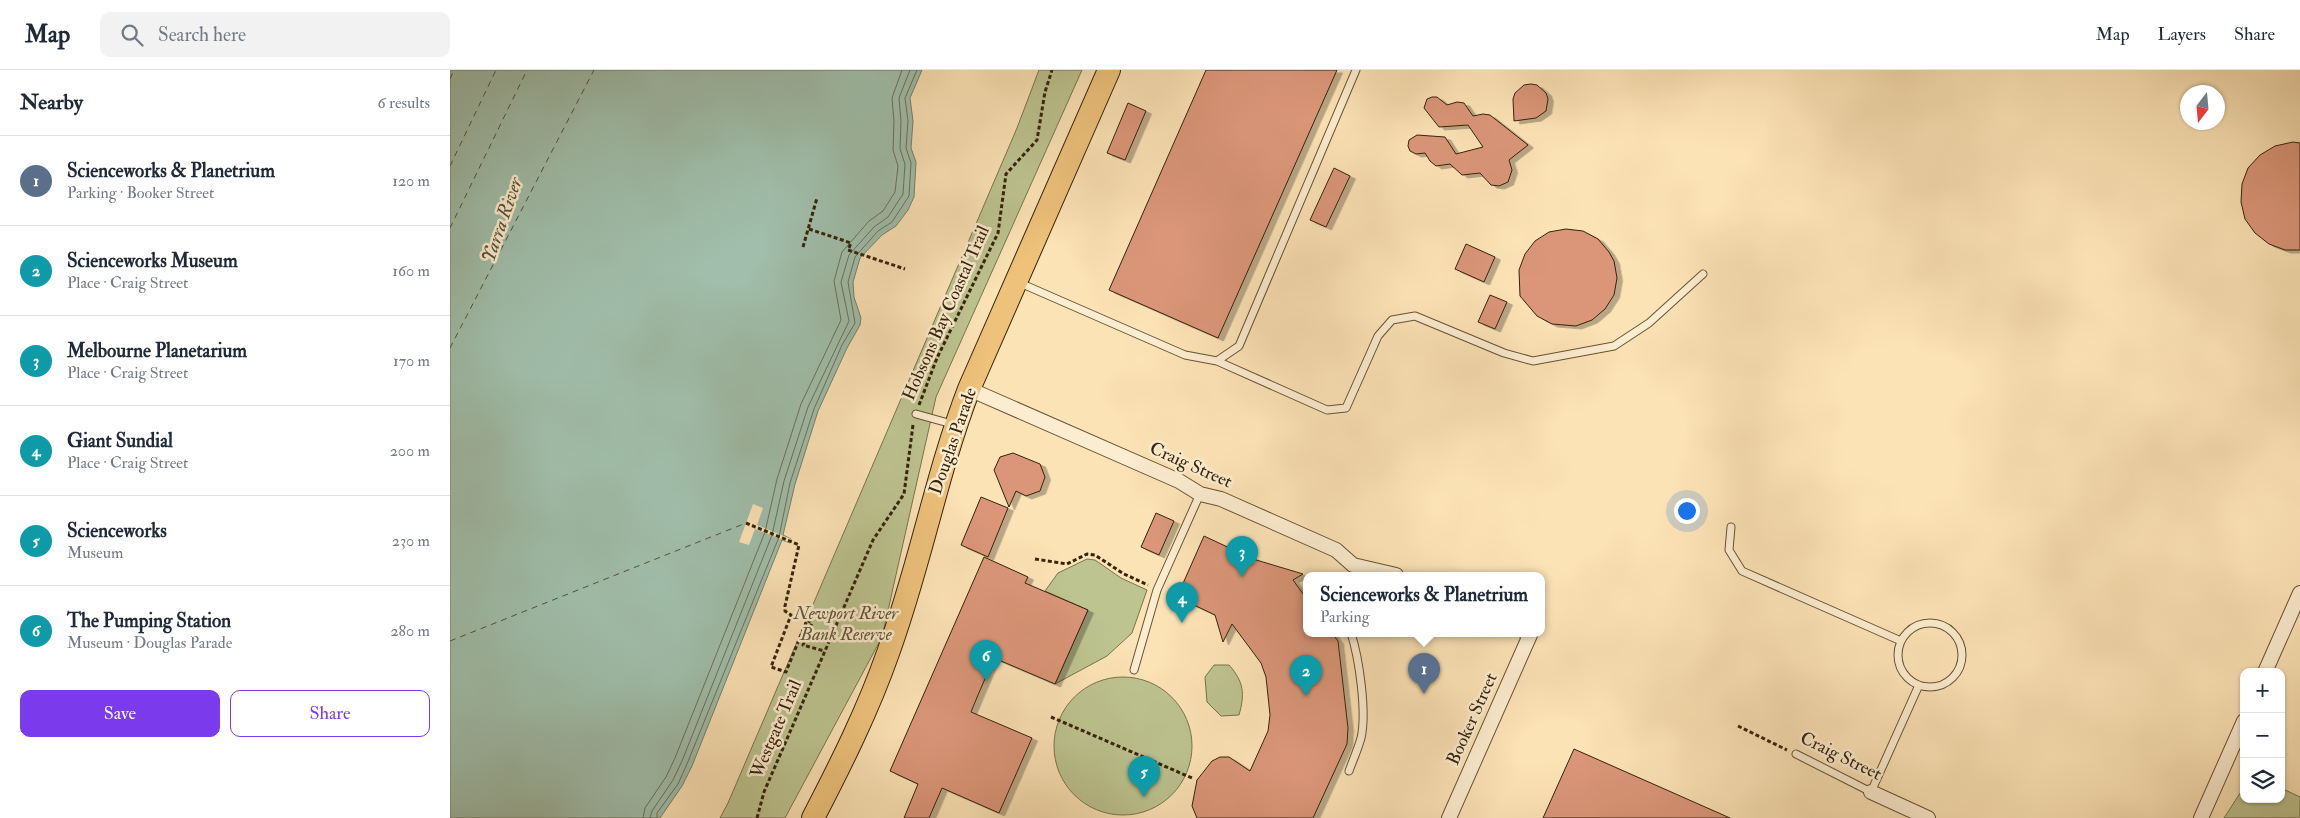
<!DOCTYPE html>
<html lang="en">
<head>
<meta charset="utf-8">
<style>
  body { margin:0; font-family:"IM FELL Double Pica",serif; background:#f2f2f3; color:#1f2937 }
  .controls { position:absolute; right:15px; bottom:15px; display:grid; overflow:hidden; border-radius:10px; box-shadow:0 1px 4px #0004 }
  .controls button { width:45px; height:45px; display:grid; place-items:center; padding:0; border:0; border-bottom:1px solid #e0e1e3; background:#fff; color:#1f2937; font:25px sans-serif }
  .compass { position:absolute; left:1730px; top:15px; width:45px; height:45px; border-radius:50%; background:#fff; box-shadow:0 1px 4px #0004; rotate:196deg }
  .you { position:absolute; left:1236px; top:440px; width:18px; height:18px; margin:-12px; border:4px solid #fff; border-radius:50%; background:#1a73e8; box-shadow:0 0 0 8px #1a73e833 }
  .badge { display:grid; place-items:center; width:32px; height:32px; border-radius:50%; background:#7c3aed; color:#fff; font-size:16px; font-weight:700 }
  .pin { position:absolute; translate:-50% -41px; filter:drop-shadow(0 1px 2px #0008) }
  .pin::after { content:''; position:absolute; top:26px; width:18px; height:15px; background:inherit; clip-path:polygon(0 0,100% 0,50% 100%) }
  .popup { position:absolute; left:853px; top:502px; width:242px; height:65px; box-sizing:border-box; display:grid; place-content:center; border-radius:10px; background:#fff; filter:drop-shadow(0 1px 4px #0005); font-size:16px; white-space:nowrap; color:#747a83 }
  .popup b { font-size:19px; color:#1f2937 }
  .popup::after { content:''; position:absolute; left:50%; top:100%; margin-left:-10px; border:10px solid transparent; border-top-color:#fff }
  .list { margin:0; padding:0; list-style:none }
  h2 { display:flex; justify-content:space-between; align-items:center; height:65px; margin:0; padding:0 20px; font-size:21px }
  h2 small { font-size:16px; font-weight:400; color:#747a83 }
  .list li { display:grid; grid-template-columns:32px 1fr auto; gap:15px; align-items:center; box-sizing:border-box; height:90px; padding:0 20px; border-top:1px solid #e0e1e3 }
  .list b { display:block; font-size:19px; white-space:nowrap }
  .list p { margin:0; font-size:16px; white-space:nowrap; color:#747a83 }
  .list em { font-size:16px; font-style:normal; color:#747a83 }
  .actions { display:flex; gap:10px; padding:15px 20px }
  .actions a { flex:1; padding:11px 0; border:1px solid #7c3aed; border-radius:10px; text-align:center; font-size:18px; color:#7c3aed }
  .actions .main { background:#7c3aed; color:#fff }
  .icon { flex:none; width:28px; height:28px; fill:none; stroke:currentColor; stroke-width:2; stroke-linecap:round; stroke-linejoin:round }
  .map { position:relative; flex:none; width:1850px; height:748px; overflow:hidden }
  header { display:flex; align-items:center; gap:30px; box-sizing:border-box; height:70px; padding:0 25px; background:#fff; border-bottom:1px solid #e0e1e3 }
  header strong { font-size:24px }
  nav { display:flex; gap:28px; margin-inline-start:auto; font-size:18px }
  .search { width:350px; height:45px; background:#f2f2f3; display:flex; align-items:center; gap:12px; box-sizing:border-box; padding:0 18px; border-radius:10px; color:#747a83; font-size:19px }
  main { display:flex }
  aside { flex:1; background:#fff }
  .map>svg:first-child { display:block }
  .green { fill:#bdc490; stroke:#79734c }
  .water { fill:#a0beab; stroke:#75806a }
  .pier { fill:#fce3b6 }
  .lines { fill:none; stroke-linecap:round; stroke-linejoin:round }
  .shore { stroke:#6a705a; stroke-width:1 }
  .ferry { stroke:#55513a; stroke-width:1; stroke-dasharray:6 5; stroke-linecap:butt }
  .building { fill:#db9679; stroke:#352209; filter:url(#shadow) }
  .lane-casing { stroke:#675234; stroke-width:9 }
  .street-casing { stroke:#675234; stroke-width:16 }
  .primary-casing { stroke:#352209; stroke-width:24 }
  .path { stroke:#352209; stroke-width:3; stroke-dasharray:4 2.5; stroke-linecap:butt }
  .lane { stroke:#fdedd0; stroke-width:7 }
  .street { stroke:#fdedd0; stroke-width:14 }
  .primary { stroke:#eec27b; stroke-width:22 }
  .labels { text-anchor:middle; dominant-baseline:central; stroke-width:5; stroke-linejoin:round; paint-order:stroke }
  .street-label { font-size:18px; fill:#352209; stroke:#fdedd0 }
  .park-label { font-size:18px; font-style:italic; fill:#5e5332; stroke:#fdedd0 }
  .water-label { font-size:19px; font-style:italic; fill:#55513a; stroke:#fdedd0 }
</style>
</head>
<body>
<header>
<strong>Map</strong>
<div class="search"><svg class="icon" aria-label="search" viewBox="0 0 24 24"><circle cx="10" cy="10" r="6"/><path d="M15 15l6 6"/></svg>Search here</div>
<nav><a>Map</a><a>Layers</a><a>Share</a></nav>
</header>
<main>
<aside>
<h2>Nearby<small>6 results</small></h2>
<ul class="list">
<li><span class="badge" style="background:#5c6f8a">1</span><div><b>Scienceworks &amp; Planetrium</b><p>Parking · Booker Street</p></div><em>120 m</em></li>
<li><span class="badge" style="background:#0f9aa8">2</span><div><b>Scienceworks Museum</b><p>Place · Craig Street</p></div><em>160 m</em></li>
<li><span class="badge" style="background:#0f9aa8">3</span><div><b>Melbourne Planetarium</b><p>Place · Craig Street</p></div><em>170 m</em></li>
<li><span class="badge" style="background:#0f9aa8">4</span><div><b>Giant Sundial</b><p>Place · Craig Street</p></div><em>200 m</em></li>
<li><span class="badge" style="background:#0f9aa8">5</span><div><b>Scienceworks</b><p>Museum</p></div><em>230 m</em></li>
<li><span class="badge" style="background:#0f9aa8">6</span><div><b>The Pumping Station</b><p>Museum · Douglas Parade</p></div><em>280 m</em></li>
</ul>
<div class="actions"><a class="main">Save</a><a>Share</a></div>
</aside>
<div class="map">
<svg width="1850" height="748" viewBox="0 0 1850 748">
  <defs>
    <filter id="shadow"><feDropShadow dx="5.5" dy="3" stdDeviation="0" flood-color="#0004"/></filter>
  </defs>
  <rect width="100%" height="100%" fill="#fce3b6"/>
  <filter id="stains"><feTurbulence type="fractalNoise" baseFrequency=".004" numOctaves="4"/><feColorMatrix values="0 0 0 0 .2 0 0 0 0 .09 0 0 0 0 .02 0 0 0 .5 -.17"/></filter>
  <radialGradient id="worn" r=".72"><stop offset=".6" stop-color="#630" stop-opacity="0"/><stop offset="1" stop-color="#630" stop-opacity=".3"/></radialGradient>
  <!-- green -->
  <path class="green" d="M589 0H632L486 327 432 567 335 748H270L278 733 567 58Z
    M637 489 645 490 671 508 697 520 682 563 657 586 605 614 638 540 595 521 608 503Z
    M764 595H779C794 612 795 624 789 645L771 646 757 632 755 607Z
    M604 676a69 69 0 1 1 138 0a69 69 0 1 1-138 0Z
    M1794 717V729H1831V718L1850 727V748H1774Z"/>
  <!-- water -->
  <path class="water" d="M0 0H472L460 28 463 51 461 78 466 92 464 127 458 140 446 156 432 165 410 188 403 212 404 227 411 248 410 255 397 278 368 341 345 414 333 465 341 469 340 473 332 470 242 696 232 716 210 748H0Z"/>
  <!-- pier -->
  <path class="pier" d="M303 434 313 438 307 455 341 469 340 473 305 459 299 475 289 472Z"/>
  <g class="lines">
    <!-- shore -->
    <path class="shore" d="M193 748 195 738 216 707 225 688 315 462 327 409 351 334 391 250 384 211 392 182 419 151 433 141 445 122 448 96 443 80 444 51 442 28 452 0
      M200 748 202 741 223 710 232 691 322 465 334 411 358 337 399 251 391 212 399 185 424 157 438 147 453 124 455 94 450 79 451 51 449 28 460 0
      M207 748V743L228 714 237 694 329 467 340 413 364 339 392 275 405 253 398 212 405 187 428 161 442 152 459 126 461 93 456 78 458 51 455 28 467 0"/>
    <!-- ferry -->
    <path class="ferry" d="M0 9 4 0
      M0 96 46 0
      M0 158 77 0
      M0 278 144 0
      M0 571 296 453"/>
  </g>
  <!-- building -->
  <path class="building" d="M756 0H887L768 268 659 220Z
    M1081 14 1087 15 1096 23 1098 29 1096 41 1086 48 1064 51 1063 29 1065 23 1074 15Z
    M982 27H987L997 35 1007 32 1014 33 1023 46 1033 44 1040 45 1078 75 1059 90 1062 100 1058 112 1049 116 1041 115 1030 103 1012 105 1000 94 986 96 980 91 975 83 966 84 960 81 958 76 959 70 967 65 995 67 1006 84 1033 77 1018 55 989 57 974 38 977 29Z
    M678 33 696 41 675 90 657 83Z
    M1843 72 1850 73V180H1835L1819 174 1805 163 1795 149 1791 132 1792 114 1798 98 1810 85 1825 76Z
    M884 98 900 106 876 157 860 150Z
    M1116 159 1133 161 1148 169 1159 182 1164 191 1167 208 1164 225 1155 239 1142 250 1126 256 1102 254 1087 246 1070 226 1069 200 1075 184 1085 171 1099 162Z
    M1016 174 1045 187 1034 212 1005 199Z
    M1040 225 1057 232 1045 259 1028 252Z
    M563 383 590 394 595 407 590 421 576 426 566 421 559 437 544 400 550 387Z
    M531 427 558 438 538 487 511 475Z
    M706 443 724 451 709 485 691 477Z
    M754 466 803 489 853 504 843 510 856 528V563H882L888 571 898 658 897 674 863 748H747L742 736 747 710 762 691 770 687H779L800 701 818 661 820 645 816 607 811 593 782 554 773 572 765 545 727 527Z
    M534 487 578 507 575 513 638 540 605 614 544 588 528 625 521 642 582 668 549 743 492 718 479 748H454L468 714 440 701Z
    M1124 679 1280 748H1093Z"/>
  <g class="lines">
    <!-- lane casing -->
    <g class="lane-casing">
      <path id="lane" d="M570 213 735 285 767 291 789 276 906 0
        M767 291 877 340 896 338 928 266 942 250 965 246 1054 283 1083 291 1164 276 1199 253 1253 204
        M466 344 502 354
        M1281 457 1279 480 1292 501 1451 571
        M1448 585a32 32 0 1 1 64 0a32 32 0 1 1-64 0Z
        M684 600 707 520 750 424
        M1346 684 1421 722 1469 615
        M899 701C903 690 908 679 911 668 917 642 909 588 901 563"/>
    </g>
    <!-- street casing -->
    <g class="street-casing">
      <path id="street" d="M519 319 729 411 750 424 771 429 886 480 903 495 946 505
        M1815 602 1850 523
        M1421 722 1478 748
        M999 748 1080 565 1076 563
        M1751 748 1794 651"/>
    </g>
    <!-- primary casing -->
    <g class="primary-casing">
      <path id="primary" d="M363 748C391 694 418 640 438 583 470 496 486 405 519 319L659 0"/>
    </g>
    <!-- path -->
    <path class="path" d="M359 159 401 173 398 180 455 199
      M353 177 367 128
      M469 335 487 288 548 163 556 104 587 70 595 22 602 0
      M296 453 349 475 335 536V541L341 545 321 597 336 602 357 550 362 553 353 575 374 581
      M585 489 617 494 637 484 645 485 674 504 698 515
      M601 647 742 708
      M1288 656 1337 680
      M307 748 314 722 423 470 454 424 463 355"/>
    <!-- lane -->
    <use href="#lane" class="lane"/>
    <!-- street -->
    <use href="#street" class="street"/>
    <!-- primary -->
    <use href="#primary" class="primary"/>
  </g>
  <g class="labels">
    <!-- street labels -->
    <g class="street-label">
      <text transform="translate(496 243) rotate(-66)">Hobsons Bay Coastal Trail</text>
      <text transform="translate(503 371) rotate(-71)">Douglas Parade</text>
      <text transform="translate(741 395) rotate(24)">Craig Street</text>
      <text transform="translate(1022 649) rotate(-66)">Booker Street</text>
      <text transform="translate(326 659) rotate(-67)">Westgate Trail</text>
      <text transform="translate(1391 686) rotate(26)">Craig Street</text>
    </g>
    <!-- park labels -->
    <g class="park-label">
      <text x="396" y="543">Newport River<tspan x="396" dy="21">Bank Reserve</tspan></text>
    </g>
    <!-- water labels -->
    <g class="water-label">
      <text transform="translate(52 150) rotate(-71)">Yarra River</text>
    </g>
  </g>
  <rect width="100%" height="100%" filter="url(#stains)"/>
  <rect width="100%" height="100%" fill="url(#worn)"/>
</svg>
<div class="controls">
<button>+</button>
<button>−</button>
<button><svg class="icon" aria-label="layers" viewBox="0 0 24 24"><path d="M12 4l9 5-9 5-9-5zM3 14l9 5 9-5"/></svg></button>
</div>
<svg class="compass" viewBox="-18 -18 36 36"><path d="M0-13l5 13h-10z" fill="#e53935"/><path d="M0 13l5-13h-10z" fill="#747a83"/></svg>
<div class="you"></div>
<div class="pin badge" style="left:974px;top:624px;background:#5c6f8a">1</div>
<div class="popup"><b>Scienceworks &amp; Planetrium</b>Parking</div>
<div class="pin badge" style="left:856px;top:626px;background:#0f9aa8">2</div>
<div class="pin badge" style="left:792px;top:507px;background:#0f9aa8">3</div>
<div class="pin badge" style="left:732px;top:553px;background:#0f9aa8">4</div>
<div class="pin badge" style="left:694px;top:727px;background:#0f9aa8">5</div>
<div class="pin badge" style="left:536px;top:611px;background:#0f9aa8">6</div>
</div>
</main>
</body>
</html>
